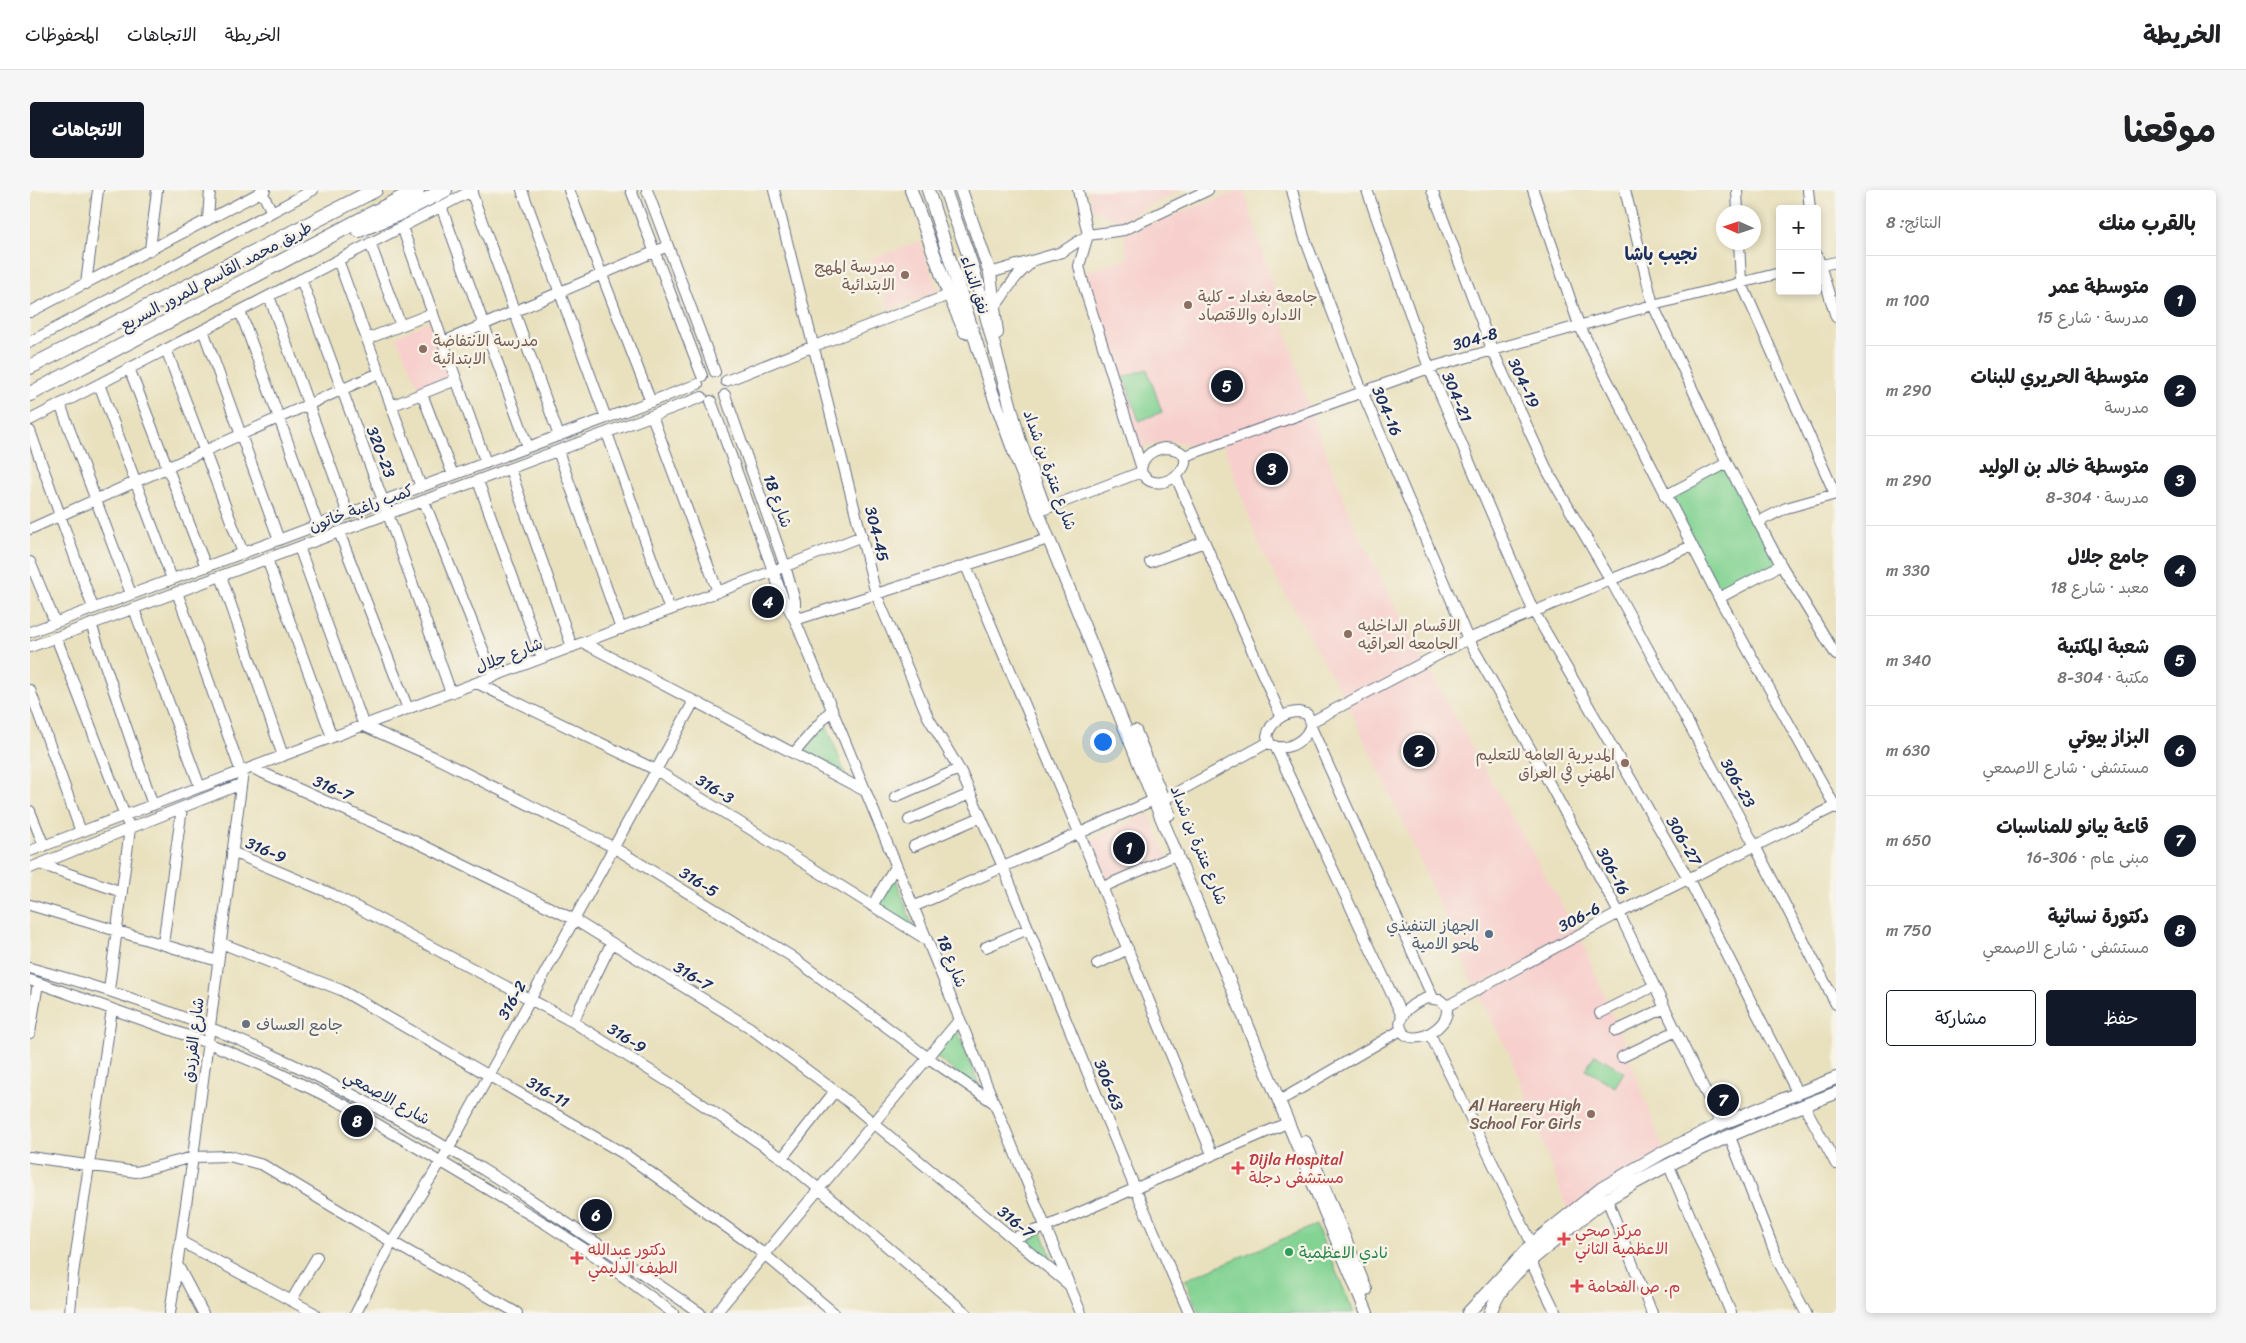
<!DOCTYPE html>
<html lang="ar">
<head>
<meta charset="utf-8">
<style>
  body { margin:0; font-family:Sriracha,"Playpen Sans Arabic",sans-serif; background:#f6f6f6; color:#202124; direction:rtl }
  .controls { position:absolute; right:15px; top:15px; display:grid; overflow:hidden; border-radius:5px; box-shadow:0 2px 8px #0003 }
  .controls button { width:45px; height:45px; display:grid; place-items:center; padding:0; border:0; border-bottom:1px solid #e0e0e0; background:#fff; color:#202124; font:25px sans-serif }
  .compass { position:absolute; left:1686px; top:15px; width:45px; height:45px; border-radius:50%; background:#fff; box-shadow:0 2px 8px #0003; rotate:273deg }
  .you { position:absolute; left:1072px; top:551px; width:18px; height:18px; margin:-12px; border:4px solid #fff; border-radius:50%; background:#1a73e8; box-shadow:0 0 0 8px #1a73e833 }
  .badge { display:grid; place-items:center; width:32px; height:32px; border-radius:50%; background:#111827; color:#fff; font-size:16px; font-weight:700 }
  .pin { position:absolute; translate:-50% -50%; border:2px solid #fff; box-shadow:0 1px 5px #0006 }
  .list { margin:0; padding:0; list-style:none }
  h2 { display:flex; justify-content:space-between; align-items:center; height:65px; margin:0; padding:0 20px; font-size:21px }
  h2 small { font-size:16px; font-weight:400; color:#757577 }
  .list li { display:grid; grid-template-columns:32px 1fr auto; gap:15px; align-items:center; box-sizing:border-box; height:90px; padding:0 20px; border-top:1px solid #e0e0e0 }
  .list b { display:block; font-size:19px; white-space:nowrap }
  .list p { margin:0; font-size:16px; white-space:nowrap; color:#757577 }
  .list em { font-size:16px; font-style:normal; color:#757577 }
  .actions { display:flex; gap:10px; padding:15px 20px }
  .actions a { flex:1; padding:11px 0; border:1px solid #111827; border-radius:5px; text-align:center; font-size:18px; color:#111827 }
  .actions .main { background:#111827; color:#fff }
  .map { position:relative; flex:none; width:1806px; height:1123px; overflow:hidden; direction:ltr; border-radius:5px }
  header { display:flex; align-items:center; gap:30px; box-sizing:border-box; height:70px; padding:0 25px; background:#fff; border-bottom:1px solid #e0e0e0 }
  header strong { font-size:24px }
  nav { display:flex; gap:28px; margin-inline-start:auto; font-size:18px }
  .intro { display:flex; align-items:center; justify-content:space-between; box-sizing:border-box; height:120px; padding:0 30px }
  h1 { margin:0; font-size:35px }
  .button { padding:12px 22px; border-radius:5px; background:#111827; color:#fff; font-size:18px; font-weight:700 }
  main { display:flex; gap:30px; padding:0 30px }
  aside { flex:1; background:#fff; border-radius:5px; box-shadow:0 2px 8px #0003 }
  .map>svg:first-child { display:block }
  .built { fill:#f7d0cd }
  .green { fill:#83d393; stroke:#4f8178 }
  .lines { fill:none; stroke-linecap:round; stroke-linejoin:round }
  .minor-casing { stroke:#636d80; stroke-width:12 }
  .major-casing { stroke:#636d80; stroke-width:14 }
  .highway-casing { stroke:#636d80; stroke-width:16 }
  .minor { stroke:#fff; stroke-width:10 }
  .major { stroke:#fff; stroke-width:12 }
  .highway { stroke:#fff; stroke-width:14 }
  .education-dot { fill:#8d6e63; stroke:#f7f3e8; stroke-width:2 }
  .service-dot { fill:#5c6f8a; stroke:#f7f3e8; stroke-width:2 }
  .worship-dot { fill:#6b7280; stroke:#f7f3e8; stroke-width:2 }
  .health-dot { fill:#e0444e; stroke:#f7f3e8; stroke-width:2 }
  .leisure-dot { fill:#2e9e5b; stroke:#f7f3e8; stroke-width:2 }
  .labels { text-anchor:middle; dominant-baseline:central; stroke-width:5; stroke-linejoin:round; paint-order:stroke }
  .education-label { font-size:16px; fill:#785e54; stroke:#f7f3e8; text-anchor:end }
  .street-label { font-size:16px; fill:#1b2f5e; stroke:#f7f3e8 }
  .service-label { font-size:16px; fill:#4e5e75; stroke:#f7f3e8; text-anchor:end }
  .worship-label { font-size:16px; fill:#5b616d; stroke:#f7f3e8; text-anchor:start }
  .health-label { font-size:16px; fill:#be3a42; stroke:#f7f3e8; text-anchor:start }
  .leisure-label { font-size:16px; fill:#27864d; stroke:#f7f3e8; text-anchor:start }
  .neighbourhood-label { font-size:18px; font-weight:bold; fill:#1b2f5e; stroke:#f7f3e8 }
</style>
</head>
<body>
<header>
<strong>الخريطة</strong>
<nav><a>الخريطة</a><a>الاتجاهات</a><a>المحفوظات</a></nav>
</header>
<div class="intro"><h1>موقعنا</h1><a class="button">الاتجاهات</a></div>
<main>
<aside>
<h2>بالقرب منك<small>النتائج: 8</small></h2>
<ul class="list">
<li><span class="badge">1</span><div><b>متوسطة عمر</b><p>مدرسة · شارع 15</p></div><em>100 m</em></li>
<li><span class="badge">2</span><div><b>متوسطة الحريري للبنات</b><p>مدرسة</p></div><em>290 m</em></li>
<li><span class="badge">3</span><div><b>متوسطة خالد بن الوليد</b><p>مدرسة · 304-8</p></div><em>290 m</em></li>
<li><span class="badge">4</span><div><b>جامع جلال</b><p>معبد · شارع 18</p></div><em>330 m</em></li>
<li><span class="badge">5</span><div><b>شعبة المكتبة</b><p>مكتبة · 304-8</p></div><em>340 m</em></li>
<li><span class="badge">6</span><div><b>البزاز بيوتي</b><p>مستشفى · شارع الاصمعي</p></div><em>630 m</em></li>
<li><span class="badge">7</span><div><b>قاعة بيانو للمناسبات</b><p>مبنى عام · 306-16</p></div><em>650 m</em></li>
<li><span class="badge">8</span><div><b>دكتورة نسائية</b><p>مستشفى · شارع الاصمعي</p></div><em>750 m</em></li>
</ul>
<div class="actions"><a class="main">حفظ</a><a>مشاركة</a></div>
</aside>
<div class="map">
<svg width="1806" height="1123" viewBox="0 0 1806 1123">
  <rect width="100%" height="100%" fill="#f7f3e8"/>
  <filter id="ink" filterUnits="userSpaceOnUse"><feTurbulence type="fractalNoise" baseFrequency=".02" numOctaves="2"/><feDisplacementMap in="SourceGraphic" scale="10" xChannelSelector="R" yChannelSelector="G"/><feConvolveMatrix kernelMatrix="1 2 1 2 8 2 1 2 1" color-interpolation-filters="sRGB"/></filter>
  <filter id="wash" filterUnits="userSpaceOnUse"><feTurbulence type="fractalNoise" baseFrequency=".0096" numOctaves="4" result="noise"/><feDisplacementMap in="SourceGraphic" scale="20" xChannelSelector="R" yChannelSelector="G"/><feGaussianBlur stdDeviation="1.12" result="paint"/><feColorMatrix in="noise" values="0 0 0 0 0 0 0 0 0 0 0 0 0 0 0 0 0 1.4 0 .05"/><feComposite in="paint" operator="in"/></filter>
  <g filter="url(#wash)">
    <rect width="100%" height="100%" fill="#e9e1be"/>
    <!-- built -->
    <path class="built" d="M1059 0H1152L1088 31 1063 19Z
      M1211 0H1214L1280 221 1324 335 1394 472 1550 747 1590 842 1634 962 1539 1024 1484 874 1449 805 1542 752 1444 796 1381 649 1317 513 1231 360 1193 254 1160 255 1145 251 1128 253 1110 258 1056 82 1098 68 1094 44Z
      M890 51 908 102 859 119 841 69Z
      M399 131 420 186 390 200 366 147Z
      M1119 624 1137 667 1079 692 1061 649Z"/>
    <!-- green -->
    <path class="green" d="M1117 179 1132 222 1109 231 1094 187Z
      M1697 273 1751 375 1689 408 1635 306Z
      M796 533 817 589 774 567 773 561Z
      M864 685 885 741 847 714Z
      M927 839 952 903 904 865Z
      M1565 864 1594 882 1585 897 1556 879Z
      M1286 1035 1324 1123H1169L1155 1090Z
      M1012 1042 1028 1085 990 1050Z"/>
  </g>
  <g filter="url(#ink)">
    <g class="lines">
      <!-- minor casing -->
      <g class="minor-casing">
        <path id="minor" d="M231 0 242 22
          M492 0 576 228
          M539 0 621 212
          M601 0 672 186
          M617 0 685 182
          M744 0 846 404 898 527 931 582 973 677 1105 998 1159 1123
          M1048 0 1058 45
          M1262 0 1274 46 1332 201 1438 449 1510 576 1589 723 1691 934
          M1337 0 1399 178 1503 420 1658 688 1767 902
          M1402 0 1462 159 1518 282 1580 389 1725 656 1806 814
          M1503 0 1549 135 1689 408 1806 618
          M1595 0 1623 115 1697 273 1751 375 1806 465
          M1707 0 1708 22
          M1778 0 1780 19
          M441 1 529 246
          M411 16 498 257
          M178 30 180 0
          M372 37 456 273
          M1058 45 1049 76 1055 100 1111 276
          M1709 52 1711 92 1805 304
          M340 53 371 136
          M120 60 127 0
          M1787 65 1806 127
          M308 70 391 297
          M1787 76 1806 72
          M960 83 1032 62 1058 45 1094 40 1178 0
          M271 89 358 324 421 503
          M56 94 68 0
          M239 106 318 324
          M964 118C976 103 983 87 999 75
          M210 121 288 335
          M0 122 235 0
          M173 140 249 350
          M337 149 403 123
          M0 152 283 0
          M413 152 638 56
          M136 159 213 363
          M99 178 176 377
          M696 191 784 156 919 105
          M69 194 142 389
          M392 204 423 285
          M695 205 755 376 765 411V430
          M681 211 753 408 765 430 1051 1123
          M30 214 101 404
          M361 216 426 190
          M622 226 688 402
          M0 230 443 0
          M0 241 63 418
          M577 243 640 420
          M1134 258C1185 260 1130 315 1111 282 1111 268 1121 260 1134 258Z
          M528 261 591 439
          M1155 266 1399 178 1623 115 1750 83
          M480 279 542 457
          M1146 287 1251 526
          M448 291 512 468
          M1635 306 1697 273
          M394 311 464 487
          M1015 319 1111 282
          M1728 332 1756 318 1806 304
          M0 339 349 183
          M309 342 378 519
          M269 357 334 536 404 567 583 657 761 766 897 867 964 913
          M237 369 302 547
          M0 372 25 432
          M1120 372 1174 352
          M936 376 1070 692 1182 964
          M191 386 253 566
          M147 402 211 582
          M1689 408 1751 375
          M104 419 170 597
          M765 430 1018 349
          M61 434 123 615
          M0 442 668 194
          M26 447 100 639 79 800
          M554 453 835 601
          M0 457 672 207
          M447 493 626 580 897 750
          M0 500 51 642
          M1269 522 1277 524 1281 532C1279 549 1257 564 1240 554L1237 546C1241 531 1254 522 1269 522Z
          M1281 532 1438 449 1662 356
          M1281 537 1403 808
          M1245 556 1372 826
          M764 563 802 519
          M222 578 384 651 543 729 719 837 805 901 1039 1095
          M865 607 929 579
          M1133 610 1239 552
          M0 621 14 656
          M879 630 940 604
          M884 656 951 627
          M0 661 743 381 832 346
          M202 662 302 704 543 832 648 898 752 968 936 1123
          M10 674 92 702
          M0 678 211 594
          M1073 697 1148 664
          M0 715 188 771
          M842 716 866 675
          M883 717 1124 610
          M191 753 311 800 596 965 734 1064 804 1123
          M133 754 152 618
          M956 757 998 739
          M1067 774 1098 759
          M0 778C84 800 165 829 243 865 394 935 533 1029 670 1123
          M0 790 178 853 236 877 317 916 516 1034 565 1066 643 1123
          M1397 808 1410 810 1417 816C1418 827 1414 832 1406 839 1373 865 1350 825 1397 808Z
          M1417 816 1589 723 1806 616
          M1570 823 1624 796
          M543 832 581 754
          M1586 841 1635 818
          M0 843 8 793
          M1400 844 1502 1054
          M1592 867 1646 841
          M1256 907 1371 840
          M1774 915 1806 974
          M1700 947 1749 1073 1776 1123
          M0 967 106 982 163 967 199 966 233 975 362 1052 487 1123
          M752 968 805 901
          M1639 976 1701 1123
          M1577 1009 1622 1123
          M983 1048 1016 1037 1257 933
          M150 1051 284 1123
          M1500 1070 1526 1123
          M147 1074 173 1123
          M261 1111 287 1067
          M40 1123 43 1084 82 819
          M140 1123 163 967 213 581
          M326 1123 362 1052 419 958 664 511
          M686 1123 930 829"/>
      </g>
      <!-- major casing -->
      <g class="major-casing">
        <path id="major" d="M881 0 919 105 935 142
          M898 0 961 199 989 275 1124 610 1337 1123
          M915 0 943 78 990 251 1014 316
          M931 0 960 83 967 143
          M1105 541 1139 624
          M1275 952 1336 1100
          M1438 1123 1502 1054 1572 998 1634 962 1691 934 1806 888
          M1460 1123C1470 1093 1498 1072 1522 1053 1540 1038 1559 1021 1579 1008 1649 965 1729 932 1806 903"/>
      </g>
      <!-- highway casing -->
      <g class="highway-casing">
        <path id="highway" d="M329 40 370 23 415 0
          M0 177 345 0
          M0 204 387 0"/>
      </g>
      <!-- minor -->
      <use href="#minor" class="minor"/>
      <!-- major -->
      <use href="#major" class="major"/>
      <!-- highway -->
      <use href="#highway" class="highway"/>
    </g>
  </g>
  <!-- markers -->
  <g class="education-dot">
    <circle cx="875" cy="85" r="5"/>
    <circle cx="1158" cy="115" r="5"/>
    <circle cx="393" cy="159" r="5"/>
    <circle cx="1318" cy="444" r="5"/>
    <circle cx="1595" cy="573" r="5"/>
    <circle cx="1561" cy="924" r="5"/>
  </g>
  <circle class="service-dot" cx="1459" cy="744" r="5"/>
  <circle class="worship-dot" cx="216" cy="834" r="5"/>
  <g class="health-dot">
    <path d="M1205.5 970.5h5v5h5v5h-5v5h-5v-5h-5v-5h5z"/>
    <path d="M1531.5 1041.5h5v5h5v5h-5v5h-5v-5h-5v-5h5z"/>
    <path d="M544.5 1060.5h5v5h5v5h-5v5h-5v-5h-5v-5h5z"/>
    <path d="M1544.5 1088.5h5v5h5v5h-5v5h-5v-5h-5v-5h5z"/>
  </g>
  <circle class="leisure-dot" cx="1259" cy="1062" r="5"/>
  <g class="labels">
    <!-- education labels -->
    <g class="education-label">
      <text x="865" y="76">مدرسة المهج<tspan x="865" dy="18">الابتدائية</tspan></text>
      <text x="1168" y="106" text-anchor="start">جامعة بغداد - كلية<tspan x="1168" dy="18">الاداره والاقتصاد</tspan></text>
      <text x="403" y="150" text-anchor="start">مدرسة الانتفاضة<tspan x="403" dy="18">الابتدائية</tspan></text>
      <text x="1328" y="435" text-anchor="start">الاقسام الداخليه<tspan x="1328" dy="18">الجامعه العراقيه</tspan></text>
      <text x="1585" y="564">المديرية العامه للتعليم<tspan x="1585" dy="18">المهني في العراق</tspan></text>
      <text x="1551" y="915">Al Hareery High<tspan x="1551" dy="18">School For Girls</tspan></text>
    </g>
    <!-- street labels -->
    <g class="street-label">
      <text transform="translate(186 86) rotate(-28)">طريق محمد القاسم للمرور السريع</text>
      <text transform="translate(945 95) rotate(72)">نفق النداء</text>
      <text transform="translate(1445 149) rotate(-16)">304-8</text>
      <text transform="translate(1494 193) rotate(65)">304-19</text>
      <text transform="translate(1427 207) rotate(67)">304-21</text>
      <text transform="translate(1357 221) rotate(67)">304-16</text>
      <text transform="translate(351 262) rotate(69)">320-23</text>
      <text transform="translate(1020 280) rotate(70)">شارع عنترة بن شداد</text>
      <text transform="translate(748 311) rotate(70)">شارع 18</text>
      <text transform="translate(331 318) rotate(-20)">كمب راغبة خاتون</text>
      <text transform="translate(847 344) rotate(76)">304-45</text>
      <text transform="translate(479 465) rotate(-21)">شارع جلال</text>
      <text transform="translate(1708 593) rotate(61)">306-23</text>
      <text transform="translate(303 598) rotate(24)">316-7</text>
      <text transform="translate(685 599) rotate(32)">316-3</text>
      <text transform="translate(1654 651) rotate(60)">306-27</text>
      <text transform="translate(1169 655) rotate(68)">شارع عنترة بن شداد</text>
      <text transform="translate(236 660) rotate(23)">316-9</text>
      <text transform="translate(1583 681) rotate(62)">306-16</text>
      <text transform="translate(669 692) rotate(32)">316-5</text>
      <text transform="translate(1549 727) rotate(-28)">306-6</text>
      <text transform="translate(922 771) rotate(68)">شارع 18</text>
      <text transform="translate(663 786) rotate(31)">316-7</text>
      <text transform="translate(482 810) rotate(-61)">316-2</text>
      <text transform="translate(597 848) rotate(32)">316-9</text>
      <text transform="translate(163 850) rotate(-83)">شارع الفرزدق</text>
      <text transform="translate(1079 895) rotate(68)">306-63</text>
      <text transform="translate(518 902) rotate(30)">316-11</text>
      <text transform="translate(357 907) rotate(29)">شارع الاصمعي</text>
      <text transform="translate(986 1032) rotate(39)">316-7</text>
    </g>
    <!-- service labels -->
    <g class="service-label">
      <text x="1449" y="735">الجهاز التنفيذي<tspan x="1449" dy="18">لمحو الامية</tspan></text>
    </g>
    <!-- worship labels -->
    <g class="worship-label">
      <text x="226" y="834">جامع العساف</text>
    </g>
    <!-- health labels -->
    <g class="health-label">
      <text x="1219" y="969">Dijla Hospital<tspan x="1219" dy="18">مستشفى دجلة</tspan></text>
      <text x="1545" y="1040">مركز صحي<tspan x="1545" dy="18">الاعظمية الثاني</tspan></text>
      <text x="558" y="1059">دكتور عبدالله<tspan x="558" dy="18">الطيف الدليمي</tspan></text>
      <text x="1558" y="1096">م. ص الفحامة</text>
    </g>
    <!-- leisure labels -->
    <g class="leisure-label">
      <text x="1269" y="1062">نادي الاعظمية</text>
    </g>
    <!-- neighbourhood labels -->
    <g class="neighbourhood-label">
      <text x="1631" y="64">نجيب باشا</text>
    </g>
  </g>
</svg>
<div class="controls">
<button>+</button>
<button>−</button>
</div>
<svg class="compass" viewBox="-18 -18 36 36"><path d="M0-13l5 13h-10z" fill="#e53935"/><path d="M0 13l5-13h-10z" fill="#757577"/></svg>
<div class="you"></div>
<div class="pin badge" style="left:1099px;top:658px">1</div>
<div class="pin badge" style="left:1389px;top:561px">2</div>
<div class="pin badge" style="left:1242px;top:279px">3</div>
<div class="pin badge" style="left:738px;top:412px">4</div>
<div class="pin badge" style="left:1197px;top:196px">5</div>
<div class="pin badge" style="left:566px;top:1025px">6</div>
<div class="pin badge" style="left:1693px;top:910px">7</div>
<div class="pin badge" style="left:327px;top:931px">8</div>
</div>
</main>
</body>
</html>
